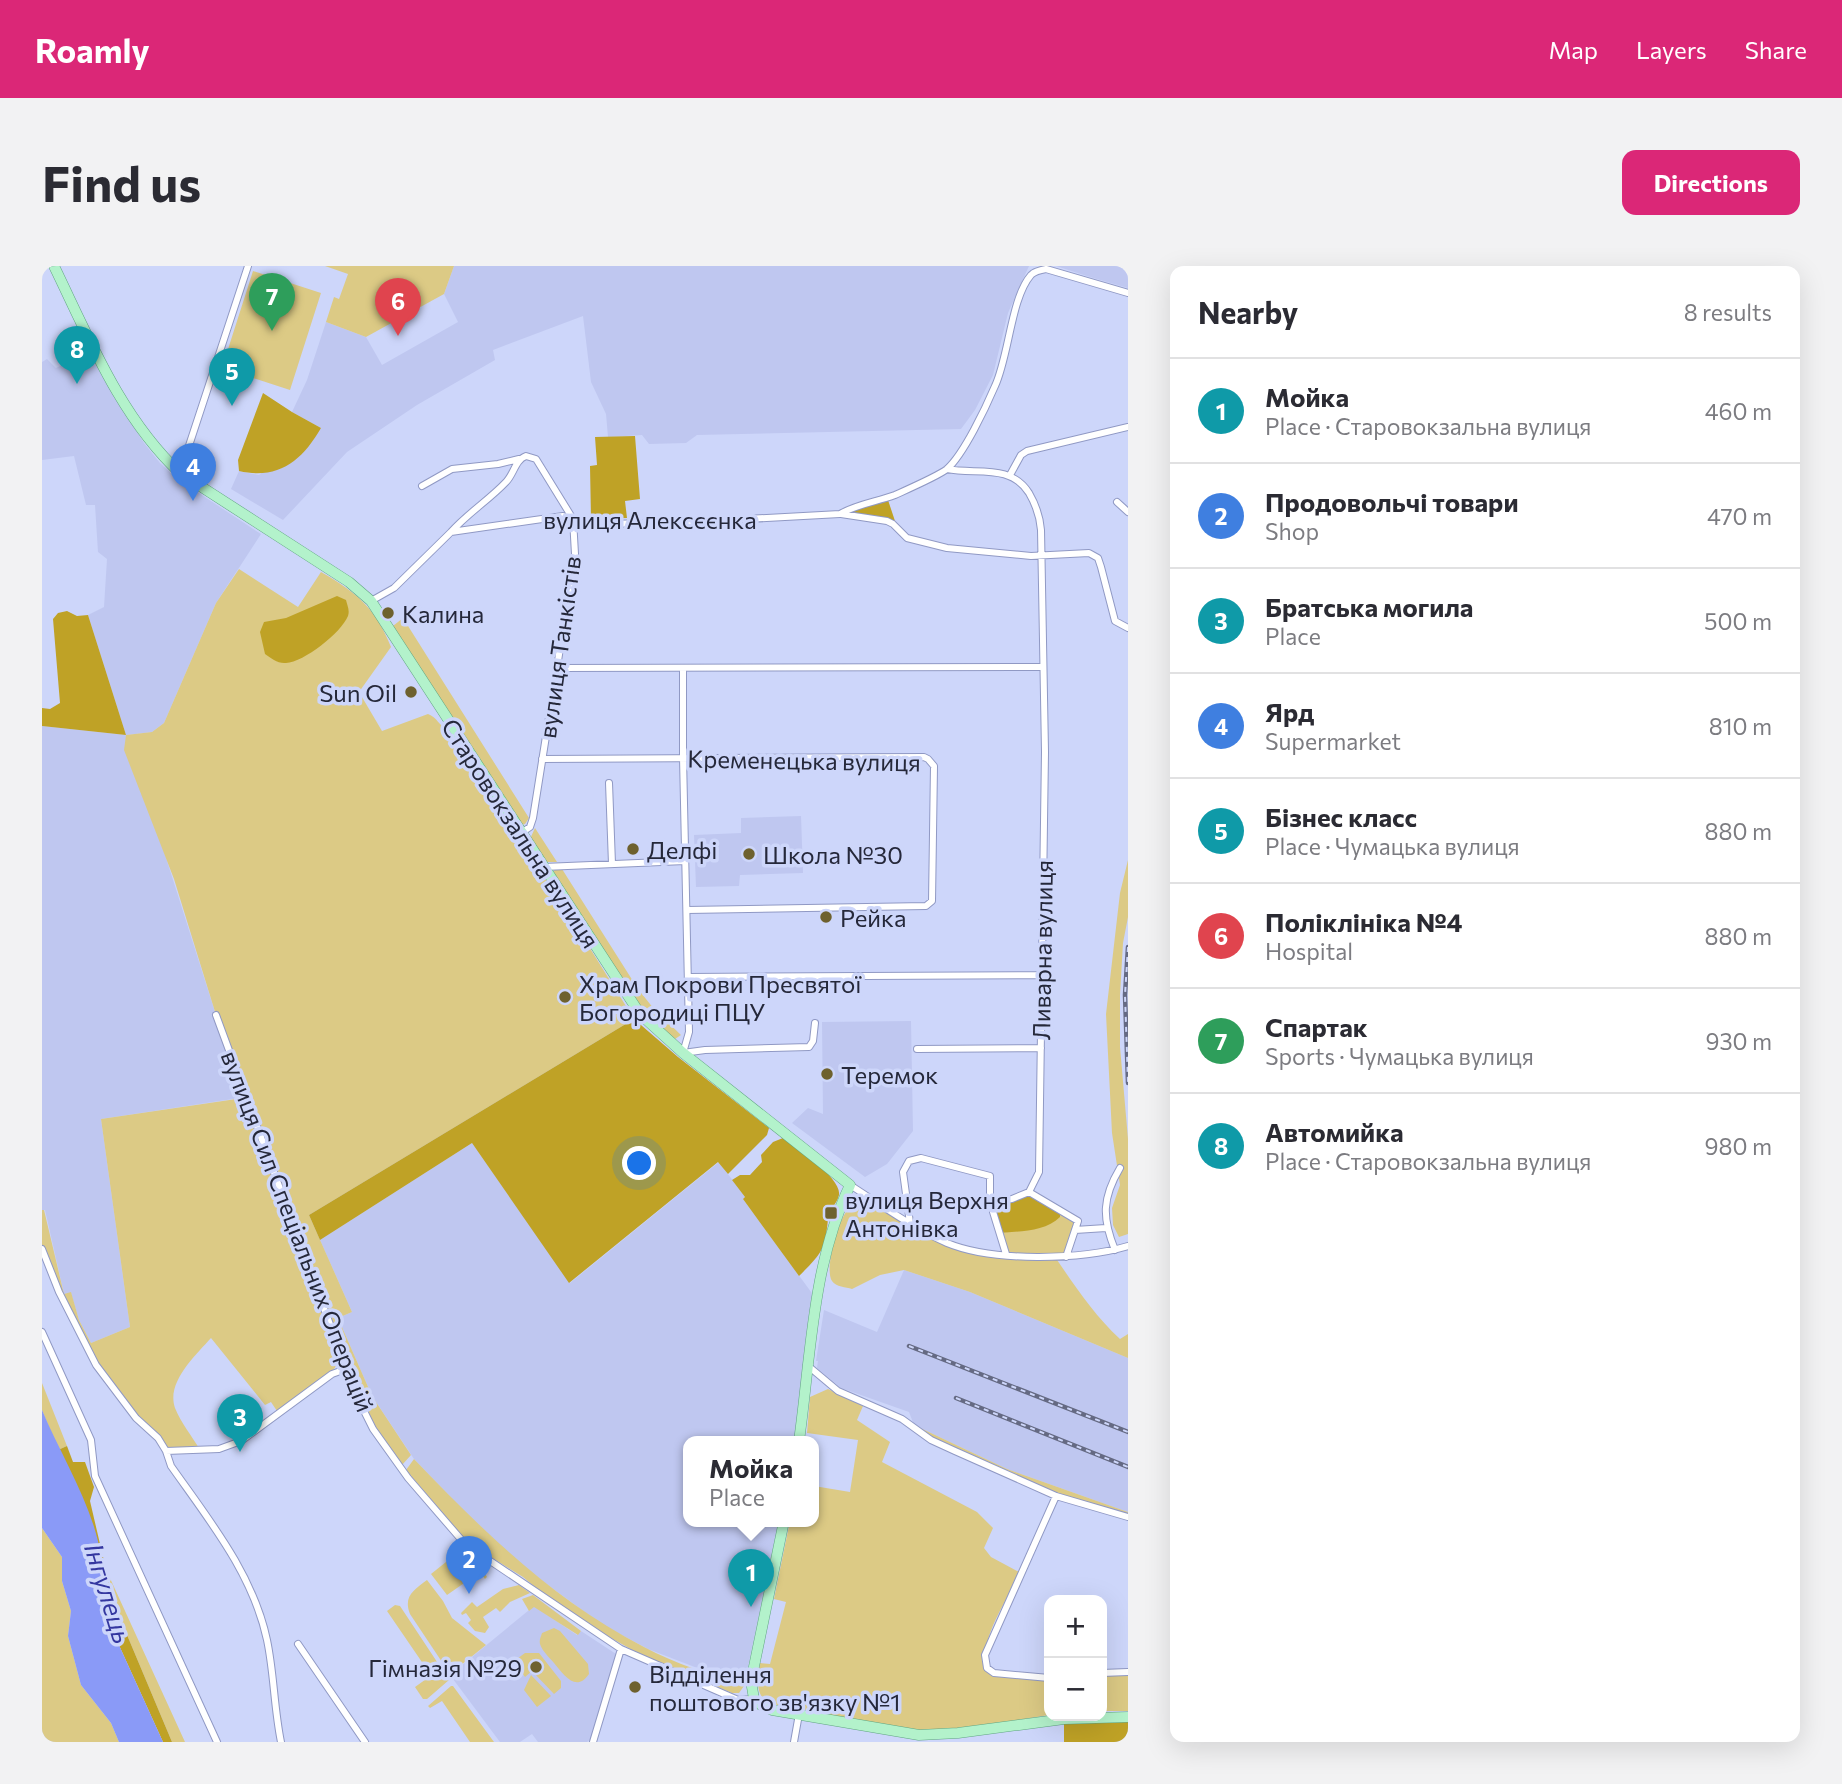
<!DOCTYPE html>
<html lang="en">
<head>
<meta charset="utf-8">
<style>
  body { margin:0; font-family:Commissioner,sans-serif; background:#f2f2f3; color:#2b2b33 }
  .controls { position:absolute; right:21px; bottom:21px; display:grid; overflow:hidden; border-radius:14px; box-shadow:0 7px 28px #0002 }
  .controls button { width:63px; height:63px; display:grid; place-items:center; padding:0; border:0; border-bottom:2px solid #e1e1e2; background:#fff; color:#2b2b33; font:35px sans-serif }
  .you { position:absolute; left:598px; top:898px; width:24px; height:24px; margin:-18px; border:5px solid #fff; border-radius:50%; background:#1a73e8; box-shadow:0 0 0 10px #1a73e833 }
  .badge { display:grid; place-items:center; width:46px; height:46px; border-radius:50%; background:#db2777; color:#fff; font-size:23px; font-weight:700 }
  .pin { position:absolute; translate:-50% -58px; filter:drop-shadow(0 2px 4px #0008) }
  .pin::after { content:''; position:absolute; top:37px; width:24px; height:21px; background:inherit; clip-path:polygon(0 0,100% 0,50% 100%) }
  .popup { position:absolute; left:641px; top:1170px; width:136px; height:91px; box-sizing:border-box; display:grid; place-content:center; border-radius:14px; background:#fff; filter:drop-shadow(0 2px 5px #0005); font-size:23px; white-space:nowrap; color:#7c7c81 }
  .popup b { font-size:26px; color:#2b2b33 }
  .popup::after { content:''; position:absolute; left:50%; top:100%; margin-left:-14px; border:14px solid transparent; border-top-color:#fff }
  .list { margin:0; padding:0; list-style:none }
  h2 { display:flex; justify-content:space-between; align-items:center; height:91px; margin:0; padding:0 28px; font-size:30px }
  h2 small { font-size:23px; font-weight:400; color:#7c7c81 }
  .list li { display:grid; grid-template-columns:46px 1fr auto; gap:21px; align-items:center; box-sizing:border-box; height:105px; padding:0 28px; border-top:2px solid #e1e1e2 }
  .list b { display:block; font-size:26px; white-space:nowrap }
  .list p { margin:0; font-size:23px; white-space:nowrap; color:#7c7c81 }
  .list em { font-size:23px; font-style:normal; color:#7c7c81 }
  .map { position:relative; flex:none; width:1086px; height:1476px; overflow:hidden; border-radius:14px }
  header { display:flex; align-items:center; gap:42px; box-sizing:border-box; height:98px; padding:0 35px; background:#db2777; color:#fff }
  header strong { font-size:33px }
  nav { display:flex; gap:38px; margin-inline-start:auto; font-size:24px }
  .intro { display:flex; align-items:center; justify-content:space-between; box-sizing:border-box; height:168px; padding:0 42px }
  h1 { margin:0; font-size:49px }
  .button { padding:18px 32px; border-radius:14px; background:#db2777; color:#fff; font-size:24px; font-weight:700 }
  main { display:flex; gap:42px; padding:0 42px }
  aside { flex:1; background:#fff; border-radius:14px; box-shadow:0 7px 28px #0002 }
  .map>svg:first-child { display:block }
  .built { fill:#bfc7f0 }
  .green { fill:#dcca85 }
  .forest { fill:#bfa226 }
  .water { fill:#8a9af7 }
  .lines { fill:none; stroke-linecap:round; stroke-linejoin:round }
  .minor-casing { stroke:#9099c4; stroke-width:8 }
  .primary-casing { stroke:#61a582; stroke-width:11 }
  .minor { stroke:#fff; stroke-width:6 }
  .primary { stroke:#b3f2cb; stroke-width:10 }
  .rail-casing { stroke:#656a83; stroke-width:4.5 }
  .rail { stroke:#cdd6fa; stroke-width:2; stroke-dasharray:5; stroke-linecap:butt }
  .poi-dot { fill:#6e612e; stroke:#cdd6fa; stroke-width:2.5 }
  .labels { text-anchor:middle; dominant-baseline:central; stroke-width:7; stroke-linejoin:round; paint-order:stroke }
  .street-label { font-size:24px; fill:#25283a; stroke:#cdd6fa }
  .poi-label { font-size:24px; fill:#25283a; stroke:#cdd6fa; text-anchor:start }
  .water-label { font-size:26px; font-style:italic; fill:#3437a0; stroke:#cdd6fa }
</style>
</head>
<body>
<header>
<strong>Roamly</strong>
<nav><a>Map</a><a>Layers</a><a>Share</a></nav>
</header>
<div class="intro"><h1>Find us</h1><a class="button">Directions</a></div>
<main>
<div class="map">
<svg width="1086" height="1476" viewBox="0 0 1086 1476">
  <rect width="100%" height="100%" fill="#cdd6fa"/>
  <!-- built -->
  <path class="built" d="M412 0H987L966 47 951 109 933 144 919 163 655 169 644 177 607 178 600 169 566 171 564 148 549 116 541 50 451 84 453 94 375 139 305 186 241 254 189 223 197 205 217 209 279 162 250 146 265 114 284 56 324 71 340 99 416 56 402 28Z
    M1014 0H1086V22L1048 11Z
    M48 86 60 110 102 177 118 197 134 212 219 268 174 337 122 457 110 466 85 469 174 749 204 831 59 853 88 1061 49 1077 37 1054 29 1027 22 1028 3 944H0V460L84 469 46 349 62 341 65 293 56 286 53 239H44L32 190 0 194V96L5 93 14 102Z
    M759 550 761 607 698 609 697 620 654 621 652 569 699 567V552Z
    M869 755 871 865 845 898 823 911 750 857 766 842 781 848 780 756Z
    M430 877 528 1017 677 896 703 931 701 933 772 1030 754 1175H646V1255H737L702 1420 606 1383 559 1358 480 1300 419 1242 372 1193 330 1130 296 1052 310 1046 278 974Z
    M862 1004 928 1026 1086 1092V1246L965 1203 872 1159 867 1146 799 1122 775 1102 776 1095H774L782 1044 835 1066Z
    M492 1340 535 1369 539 1365 574 1388 550 1472 545 1476H496L490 1468 478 1476H458L408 1409Z"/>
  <!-- green -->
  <path class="green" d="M283 0H412L402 28 324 71 284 56 292 31 297 33 306 8Z
    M211 5 279 27 248 124 180 102Z
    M197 303 256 341 279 306C315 327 333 341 349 381L317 426 340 465 386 448C395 451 397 460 406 464L511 623 592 753 267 949 310 1046 296 1052 330 1130 369 1189 360 1199 333 1161 316 1128 174 749 132 613 82 484 84 469 110 466 122 457 174 337Z
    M361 352 487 552 483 558 480 559 351 360Z
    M493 562 515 596H504L488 573Z
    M1086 594V651L1081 677 1078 729V781L1086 873V968L1077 971 1071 959 1070 942 1078 919 1070 867 1064 748 1078 627Z
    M513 603H520L596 723 612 743 639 769 633 773 629 772 605 751 511 607Z
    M201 832 295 1086 297 1095 292 1103 235 1145 229 1136 223 1139 169 1072C154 1089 124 1116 133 1142 139 1157 150 1170 158 1184L124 1185 94 1152 54 1099 0 983V944H2L22 1028 29 1026 37 1054 49 1077 88 1061 59 853Z
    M817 936H824L905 977 964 988 958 967 1000 961 1018 943 1036 955 1024 991H1013C1033 1020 1052 1049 1078 1073L1086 1068V1092L928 1026 862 1004 838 1009 810 1023C804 1021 794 1021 790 1015 782 1003 796 957 804 946 807 941 811 939 817 936Z
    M0 1117 25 1180 16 1184 0 1144Z
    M786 1123 821 1140 815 1154 848 1176 840 1196 935 1246 951 1262 942 1282 949 1291 979 1307C964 1335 939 1370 943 1403L1007 1414V1449L915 1464 877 1465 728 1438C712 1429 716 1413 718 1397L728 1398 744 1336 732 1333 748 1255H772V1220L808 1226 816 1174 765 1167 768 1131Z
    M872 1159 965 1203 1086 1246V1249C1017 1227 930 1203 872 1159Z
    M372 1193C443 1267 511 1334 602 1381 633 1398 669 1408 702 1420L697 1427H690L603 1391 560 1367 499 1326 481 1311 425 1276 364 1204Z
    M0 1262 20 1291V1315L29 1345 26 1370 39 1419 69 1457 77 1476H0Z
    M426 1283 440 1293 441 1305 445 1311 443 1313 438 1306 405 1329 389 1308 419 1284Z
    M67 1310 143 1476H130L72 1338Z
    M385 1314 401 1335 410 1352 444 1379 408 1408 368 1348C361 1330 372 1324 385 1314Z
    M477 1319 488 1327 468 1336 458 1346 454 1342 441 1351 447 1361 443 1367 433 1365 426 1357 429 1354 424 1347 420 1349 419 1347 430 1336 435 1341 461 1323Z
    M491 1329 539 1365 536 1369 492 1341 487 1345 480 1333Z
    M353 1339 358 1340 407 1414 385 1433H381L373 1421 387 1411 384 1402 345 1345Z
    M512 1362 518 1365 546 1398 547 1408C534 1427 522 1409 512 1397 508 1392 500 1385 498 1378 497 1373 499 1371 500 1367Z
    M483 1387H497L519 1415V1422L512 1428 490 1405 483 1411 472 1395Z
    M1060 1408H1086V1445H1060Z
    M489 1409 509 1430 495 1441 482 1424Z
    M409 1420H411L452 1476H428L400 1435 388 1442 386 1440Z"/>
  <!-- forest -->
  <path class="forest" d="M221 127 250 146 279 162C260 195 236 214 197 205L196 194Z
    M593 170 598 233 583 235 585 252 549 253 548 200 555 199 553 171Z
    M846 234 853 255 835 250 809 248 808 244Z
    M295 330 304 334C305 339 308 344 306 350 299 367 262 396 244 397 236 398 229 392 223 388L218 366 222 356 244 352Z
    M25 345 35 350 46 349 84 469 0 460V442L8 443 18 437 11 353 16 347Z
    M592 753 636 791 727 862 725 869 686 908 676 896 527 1017 430 877 278 974 267 949Z
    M741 872C754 882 800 912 797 929 795 938 787 943 786 953 783 985 779 988 757 1010L701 933 703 931 690 914 698 909H708L720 896 719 889 731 876Z
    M987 926 1018 943V951C1003 966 978 965 958 967L948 936Z
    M25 1180 31 1196H43L52 1221 48 1235 72 1338 130 1476H121L56 1333V1320L16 1184Z
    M1086 1451V1476H1022V1453Z"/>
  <!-- water -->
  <path class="water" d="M0 1144C20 1192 51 1239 59 1290 62 1306 56 1318 56 1333L121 1476H77L69 1457 39 1419 26 1370 29 1345 20 1315V1291L0 1262Z"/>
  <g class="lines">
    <!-- minor casing -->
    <g class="minor-casing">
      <path id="minor" d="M905 203C934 209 968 197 987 227 994 239 998 251 999 264L1003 486 997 906 987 926 970 933 948 936
        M138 207 206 0
        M968 209 979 189 985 185 1086 161
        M380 220 410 203 456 198 477 193
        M1075 236 1086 246
        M799 248 845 255 851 258 865 272 905 282 989 290 1047 287 1056 292 1059 301 1073 355 1086 362
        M409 266C426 247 447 234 464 216 472 208 473 194 484 190L494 193 531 253 533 288 491 552 488 561 479 567
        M329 335 352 322 409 266 521 250 546 258 632 257 798 248C815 238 834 236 853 229 864 224 896 210 905 203 922 188 944 141 953 120 967 90 969 32 989 9 993 5 998 4 1004 3L1086 27
        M515 402 1001 401
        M641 402V491L647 766 641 787 663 784 767 781 771 775 773 757
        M500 493 882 491 886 493 892 500 890 635 884 640 645 644
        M567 517 570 598
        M502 601 643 595
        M647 711 1000 709
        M174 749 314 1129 331 1163 366 1212 423 1278 579 1383 696 1434 712 1433
        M875 783 999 782
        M808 919C839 939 871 962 905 977 951 996 1039 994 1086 980
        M987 926 1036 955 1024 991
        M868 957 861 906 867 895 879 892 948 910V936L964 988
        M1033 964 1064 962
        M0 983 17 1026 54 1099 94 1152 116 1172 124 1185 129 1200C167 1254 211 1308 225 1374 232 1407 232 1442 239 1476
        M1073 984C1060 952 1060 932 1078 902
        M0 1066 49 1174 53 1210 175 1476
        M765 1099 796 1125 860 1153 889 1174 913 1185 1014 1230 1086 1251
        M124 1185 177 1183 199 1175 290 1108 304 1103
        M256 1378 323 1476
        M1060 1407 1086 1406
        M1007 1412 952 1407 945 1402 943 1389 1014 1230
        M551 1476 579 1383
        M752 1476 757 1448"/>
    </g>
    <!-- primary casing -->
    <g class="primary-casing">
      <path id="primary" d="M12 0C47 72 79 152 138 207L307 316 329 335 598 748 641 787 808 919C770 999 769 1089 757 1175
        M742 1255 709 1415 712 1433 719 1439 730 1444 877 1469 916 1467 1022 1453 1086 1451"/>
    </g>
    <!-- minor -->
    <use href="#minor" class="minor"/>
    <!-- primary -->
    <use href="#primary" class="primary"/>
    <!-- rail casing -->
    <g class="rail-casing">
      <path id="rail" d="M1086 681 1083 729 1086 817
        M867 1080 1086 1166
        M914 1132 1086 1201"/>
    </g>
    <!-- rail -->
    <use href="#rail" class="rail"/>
  </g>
  <!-- markers -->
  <g class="poi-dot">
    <circle cx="346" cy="347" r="7"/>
    <circle cx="369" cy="426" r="7"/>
    <circle cx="591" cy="583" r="7"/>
    <circle cx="707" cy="588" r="7"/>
    <circle cx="784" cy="651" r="7"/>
    <circle cx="523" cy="731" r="7"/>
    <circle cx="785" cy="808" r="7"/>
    <rect x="782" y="940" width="14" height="14" rx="3.5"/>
    <circle cx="494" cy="1401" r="7"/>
    <circle cx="593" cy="1421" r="7"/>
  </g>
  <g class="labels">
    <!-- street labels -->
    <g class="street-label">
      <text x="608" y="253">вулиця Алексєєнка</text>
      <text transform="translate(517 381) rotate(-82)">вулиця Танкістів</text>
      <text transform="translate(762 494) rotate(1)">Кременецька вулиця</text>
      <text transform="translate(479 567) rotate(57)">Старовокзальна вулиця</text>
      <text transform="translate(1000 684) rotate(-89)">Ливарна вулиця</text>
      <text transform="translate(256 965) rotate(69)">вулиця Сил Спеціальних Операцій</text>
    </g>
    <!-- poi labels -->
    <g class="poi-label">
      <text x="360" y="347">Калина</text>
      <text x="355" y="426" text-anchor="end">Sun Oil</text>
      <text x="605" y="583">Делфі</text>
      <text x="721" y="588">Школа №30</text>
      <text x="798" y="651">Рейка</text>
      <text x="537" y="717">Храм Покрови Пресвятої<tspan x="537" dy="28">Богородиці ПЦУ</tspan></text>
      <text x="799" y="808">Теремок</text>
      <text x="803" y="933">вулиця Верхня<tspan x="803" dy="28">Антонівка</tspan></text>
      <text x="480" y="1401" text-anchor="end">Гімназія №29</text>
      <text x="607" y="1407">Відділення<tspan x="607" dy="28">поштового зв'язку №1</tspan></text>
    </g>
    <!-- water labels -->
    <g class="water-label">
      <text transform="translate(67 1327) rotate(73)">Інгулець</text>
    </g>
  </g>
</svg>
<div class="controls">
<button>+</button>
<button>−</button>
</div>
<div class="you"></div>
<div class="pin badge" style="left:709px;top:1341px;background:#0f9aa8">1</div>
<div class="popup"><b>Мойка</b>Place</div>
<div class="pin badge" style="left:427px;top:1328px;background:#3f7fe0">2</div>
<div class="pin badge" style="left:198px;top:1186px;background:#0f9aa8">3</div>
<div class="pin badge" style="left:151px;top:235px;background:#3f7fe0">4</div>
<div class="pin badge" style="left:190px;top:140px;background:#0f9aa8">5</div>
<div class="pin badge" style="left:356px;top:70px;background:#e0444e">6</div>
<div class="pin badge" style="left:230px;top:65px;background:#2e9e5b">7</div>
<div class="pin badge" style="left:35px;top:118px;background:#0f9aa8">8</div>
</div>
<aside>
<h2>Nearby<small>8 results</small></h2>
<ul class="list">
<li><span class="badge" style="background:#0f9aa8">1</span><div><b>Мойка</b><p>Place · Старовокзальна вулиця</p></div><em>460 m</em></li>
<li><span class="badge" style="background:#3f7fe0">2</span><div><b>Продовольчі товари</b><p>Shop</p></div><em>470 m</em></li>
<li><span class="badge" style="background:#0f9aa8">3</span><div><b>Братська могила</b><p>Place</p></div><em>500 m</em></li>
<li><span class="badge" style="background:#3f7fe0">4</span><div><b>Ярд</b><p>Supermarket</p></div><em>810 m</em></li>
<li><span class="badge" style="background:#0f9aa8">5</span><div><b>Бізнес класс</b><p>Place · Чумацька вулиця</p></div><em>880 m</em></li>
<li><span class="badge" style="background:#e0444e">6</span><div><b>Поліклініка №4</b><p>Hospital</p></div><em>880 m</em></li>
<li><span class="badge" style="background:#2e9e5b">7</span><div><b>Спартак</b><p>Sports · Чумацька вулиця</p></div><em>930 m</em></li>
<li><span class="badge" style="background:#0f9aa8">8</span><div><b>Автомийка</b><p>Place · Старовокзальна вулиця</p></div><em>980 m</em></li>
</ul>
</aside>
</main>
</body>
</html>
